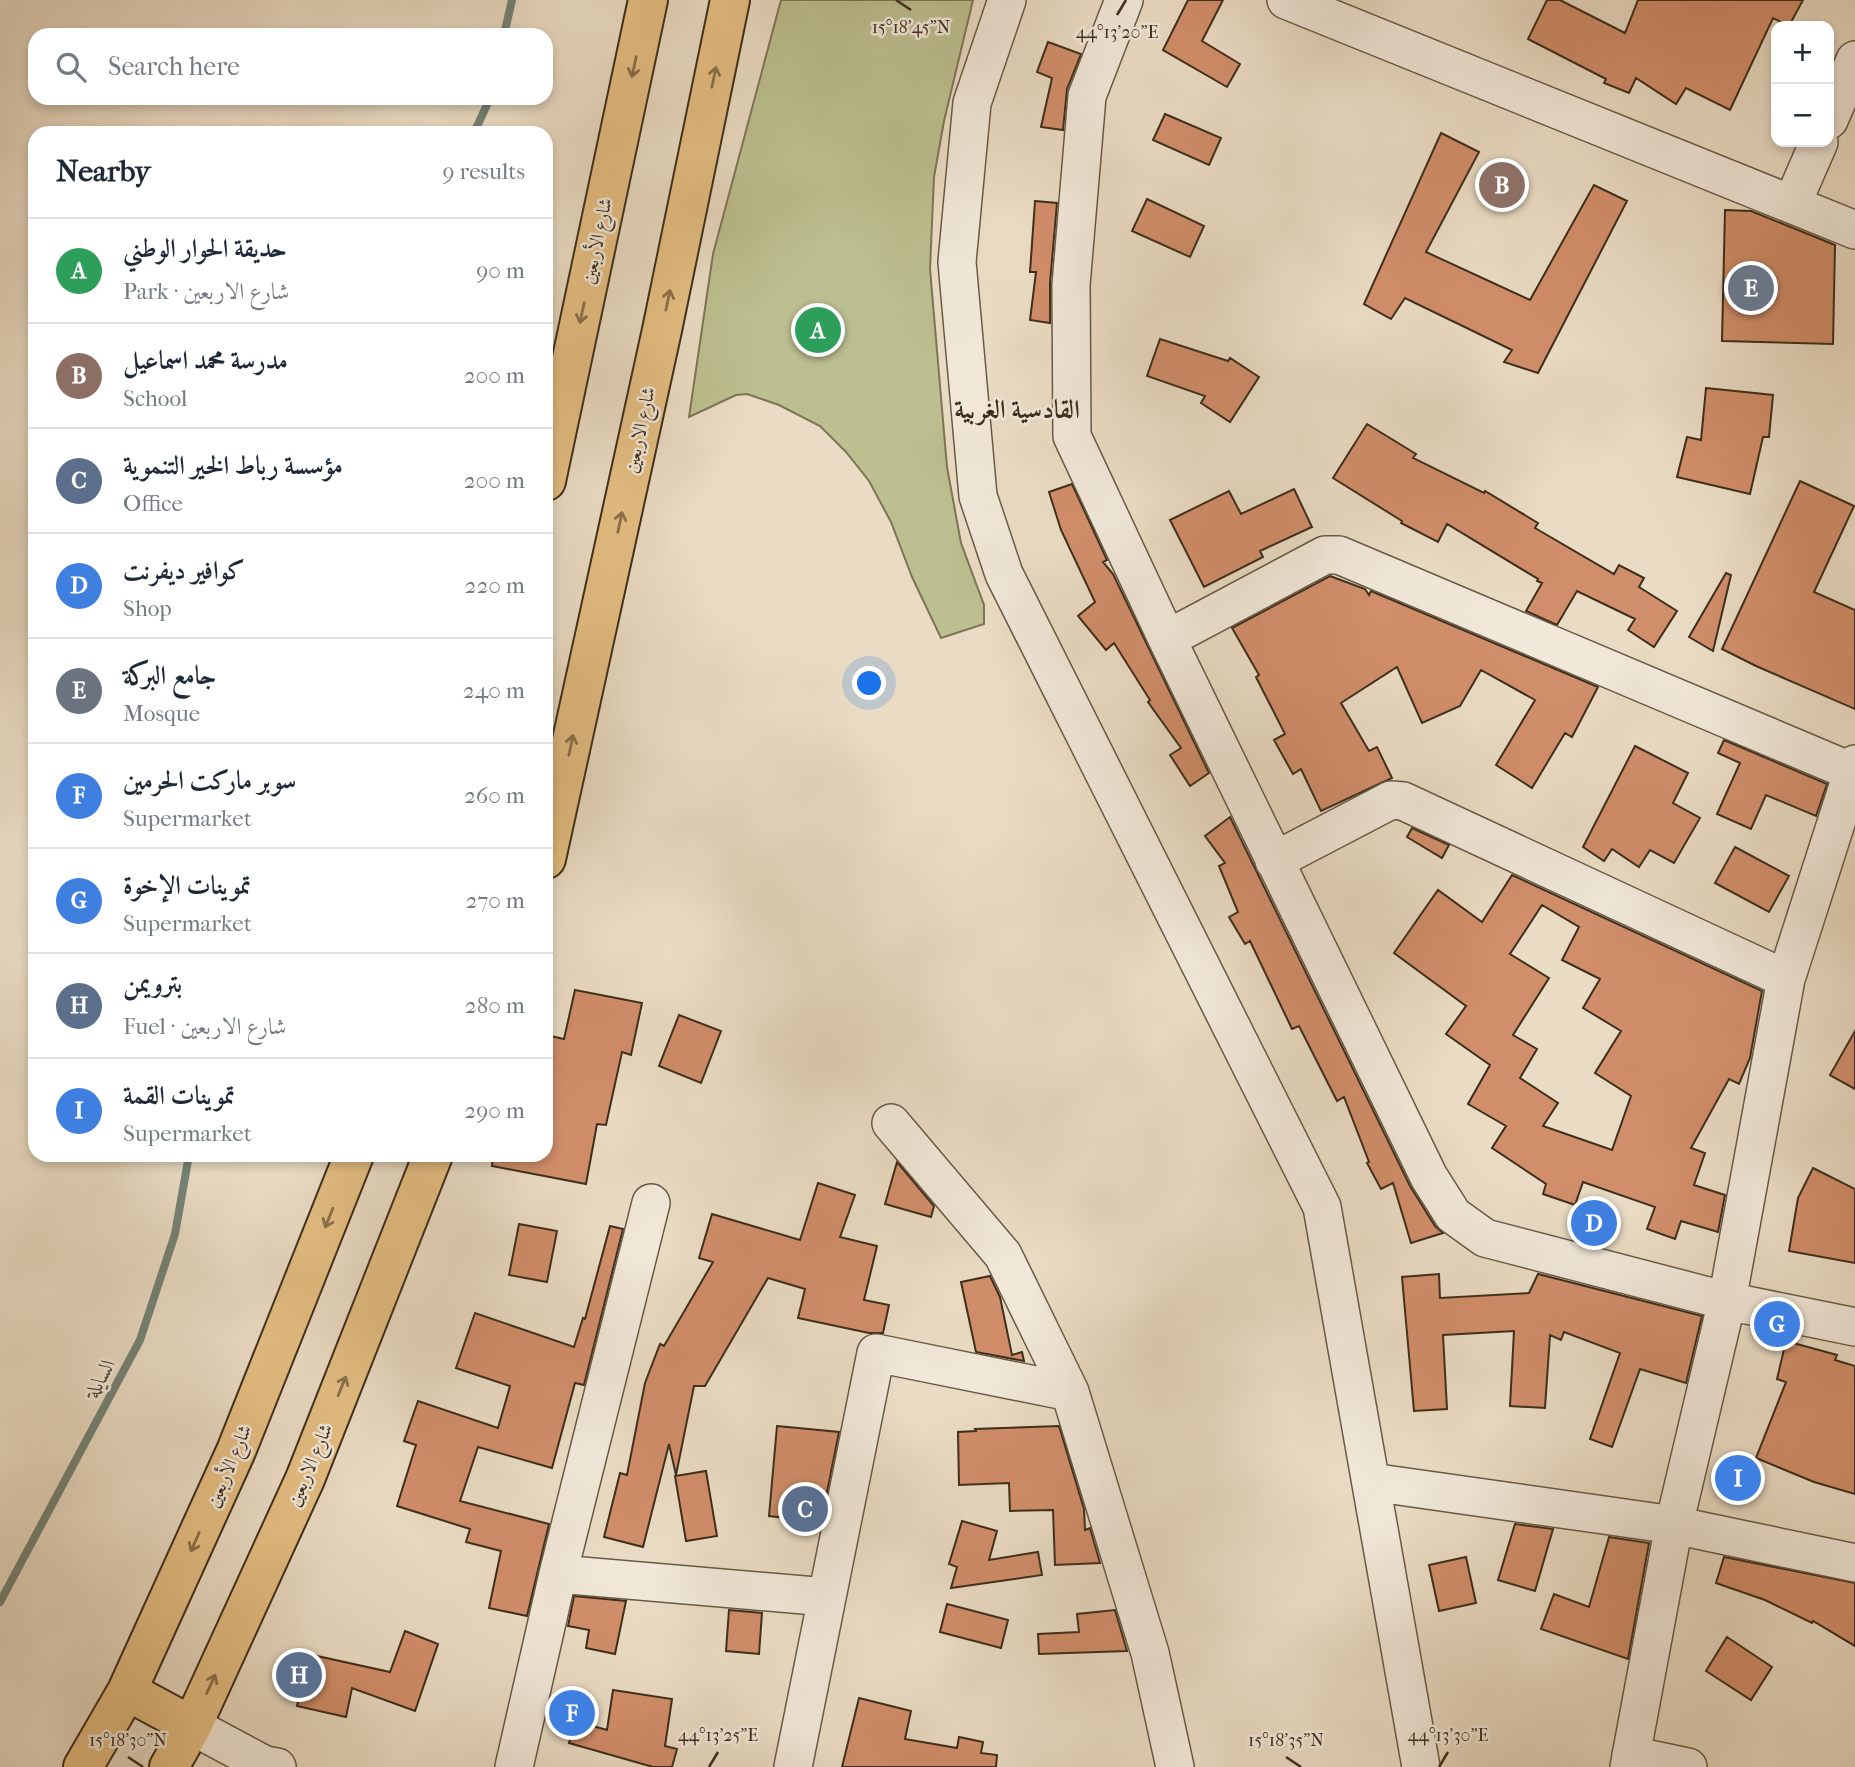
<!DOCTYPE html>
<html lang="en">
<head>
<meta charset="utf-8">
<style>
  body { margin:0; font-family:"IM FELL French Canon",Amiri,serif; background:#f2f2f3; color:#1f2937 }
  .controls { position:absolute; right:21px; top:21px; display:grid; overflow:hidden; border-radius:14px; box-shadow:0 4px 10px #0003 }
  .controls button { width:63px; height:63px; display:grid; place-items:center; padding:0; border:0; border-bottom:2px solid #e0e1e3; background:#fff; color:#1f2937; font:35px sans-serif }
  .you { position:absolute; left:870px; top:684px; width:24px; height:24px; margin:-18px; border:5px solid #fff; border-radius:50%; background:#1a73e8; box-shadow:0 0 0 10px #1a73e833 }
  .badge { display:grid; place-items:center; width:46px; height:46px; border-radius:50%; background:#8f2418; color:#fff; font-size:23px; font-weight:700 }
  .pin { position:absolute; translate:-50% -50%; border:4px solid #fff; box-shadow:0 2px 7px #0006 }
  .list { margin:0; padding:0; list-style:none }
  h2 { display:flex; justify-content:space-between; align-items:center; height:91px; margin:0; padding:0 28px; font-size:30px }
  h2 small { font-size:23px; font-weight:400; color:#747a83 }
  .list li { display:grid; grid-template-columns:46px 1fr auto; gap:21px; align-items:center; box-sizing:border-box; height:105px; padding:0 28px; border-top:2px solid #e0e1e3 }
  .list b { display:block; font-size:26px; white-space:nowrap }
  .list p { margin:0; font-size:23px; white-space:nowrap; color:#747a83 }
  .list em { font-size:23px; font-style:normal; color:#747a83 }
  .icon { flex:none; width:38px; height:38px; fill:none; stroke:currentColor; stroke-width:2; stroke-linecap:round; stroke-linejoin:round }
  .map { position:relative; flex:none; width:1855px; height:1767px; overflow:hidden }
  .search { position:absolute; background:#fff; box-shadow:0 4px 10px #0003; left:28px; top:28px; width:525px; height:77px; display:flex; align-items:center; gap:18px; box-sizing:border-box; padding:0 24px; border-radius:21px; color:#747a83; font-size:26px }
  .panel { position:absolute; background:#fff; box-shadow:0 4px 10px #0003; left:28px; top:126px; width:525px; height:1036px; border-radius:21px }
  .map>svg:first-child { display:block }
  .green { fill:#bcbf90; stroke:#7c7656; stroke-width:2 }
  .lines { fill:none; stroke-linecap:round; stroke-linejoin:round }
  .stream { stroke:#748376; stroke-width:8 }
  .building { fill:#d18e6a; stroke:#3d2e1c; stroke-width:2; fill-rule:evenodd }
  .minor-casing { stroke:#685a46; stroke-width:40 }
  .major-casing { stroke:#3d2e1c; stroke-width:42 }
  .minor { stroke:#f1e8d9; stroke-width:37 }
  .major { stroke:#e5be82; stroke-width:38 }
  .oneway { stroke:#896f4a }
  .ticks { fill:none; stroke:#3d2e1c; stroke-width:2.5 }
  .labels { text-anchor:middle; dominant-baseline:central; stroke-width:5; stroke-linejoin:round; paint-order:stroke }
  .street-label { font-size:19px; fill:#3d2e1c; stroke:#f1e8d9 }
  .water-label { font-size:21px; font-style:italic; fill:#4f4a3a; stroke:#f1e8d9 }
  .district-label { font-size:26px; font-weight:bold; fill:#3d2e1c; stroke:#f1e8d9 }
  .ticks-label { font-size:18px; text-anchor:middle; fill:#3d2e1c; stroke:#f1e8d9; stroke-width:5; stroke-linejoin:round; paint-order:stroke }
</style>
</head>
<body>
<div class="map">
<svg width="1855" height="1767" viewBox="0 0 1855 1767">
  <rect width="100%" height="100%" fill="#eadcc4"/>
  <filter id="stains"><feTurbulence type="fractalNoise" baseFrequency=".00286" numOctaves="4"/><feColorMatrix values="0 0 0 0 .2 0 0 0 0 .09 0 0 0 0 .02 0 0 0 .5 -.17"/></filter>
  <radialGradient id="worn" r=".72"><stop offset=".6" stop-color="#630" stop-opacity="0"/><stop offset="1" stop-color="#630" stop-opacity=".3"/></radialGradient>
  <!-- green -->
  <path class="green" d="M781 0H973L944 121 934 177 930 269 947 467 961 543 984 605V624L941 638 912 577 891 522 869 481 846 452 820 426 779 405 747 394 736 395 689 417 713 254Z"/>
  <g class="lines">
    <!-- stream -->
    <path class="stream" d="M504 35 512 0
      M474 133 490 98
      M0 1602 140 1340 175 1234 189 1155"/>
  </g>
  <!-- building -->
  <path class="building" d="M1188 0H1223L1202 41 1240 64 1227 87 1163 50Z
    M1547 0H1560L1625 33 1638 0H1803L1789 26 1773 18 1730 110 1686 88 1676 104 1636 78 1629 93 1604 83 1606 79 1528 39Z
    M1048 42 1081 54 1067 89 1063 130 1041 127 1052 78 1037 72Z
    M1165 114 1221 138 1209 165 1153 140Z
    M1441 133 1479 152 1426 252 1530 300 1594 185 1627 201 1538 373 1504 362 1512 350 1405 298 1391 319 1364 304Z
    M1147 199 1204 226 1190 257 1132 231Z
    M1035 201 1057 203 1050 283V323L1030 320 1036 272H1030Z
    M1725 210 1751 211 1835 245 1833 344 1722 341Z
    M1160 339 1228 361 1230 358 1259 377 1230 422 1201 403 1205 396 1147 376Z
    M1706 388 1773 395 1769 437H1763L1750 494 1677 477 1687 437 1701 440Z
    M1367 424 1416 454 1413 458 1484 493 1485 491 1538 523 1535 528 1614 574 1619 565 1644 578 1639 587 1677 611 1654 647 1628 630 1635 619 1577 591 1557 625 1526 611 1542 583 1537 581 1538 579 1447 524 1438 542 1401 523 1402 521 1333 478Z
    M1800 481 1854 506 1814 592 1855 610V709L1756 666 1722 649Z
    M1072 484 1107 560 1103 562 1113 574 1209 773 1190 786 1170 755 1181 748 1148 702 1150 700 1114 643 1106 650 1078 616 1095 602 1061 530 1049 492Z
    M1294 489 1312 527 1260 551 1263 557 1204 587 1170 520 1229 491 1241 514Z
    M1726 573 1731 575 1713 651 1689 637Z
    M1330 576 1365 589 1369 595 1371 591 1598 687 1572 737 1565 733 1532 788 1496 765 1535 700 1481 670 1460 706 1422 723 1397 667 1341 703 1369 751 1377 747 1392 778 1321 811 1301 769 1293 774 1274 740 1285 734 1256 677 1259 675 1232 628Z
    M1724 740 1827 784 1816 816 1766 795 1751 829 1717 814 1740 763 1718 753Z
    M1635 746 1688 773 1673 803 1700 818 1674 863 1650 850 1639 867 1612 849 1604 861 1583 847Z
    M1230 817 1410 1186 1435 1226 1443 1233 1411 1243 1393 1183 1381 1189 1367 1163 1369 1162 1344 1097 1337 1101 1299 1026 1292 1029 1250 941 1245 944 1229 917 1238 912 1219 866 1225 863 1205 836Z
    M1412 828 1449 845 1442 858 1407 837Z
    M1735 847 1789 876 1769 912 1715 883Z
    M1512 875 1762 991 1750 1058 1739 1084 1729 1079 1691 1148 1705 1153 1694 1185 1725 1195 1718 1232 1681 1221 1675 1239 1647 1229 1655 1207 1583 1182 1575 1205 1543 1194 1546 1184 1492 1148 1506 1126 1468 1104 1490 1065 1446 1034 1466 1006 1394 953 1438 890 1482 922ZM1542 905 1579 927 1562 960 1600 979 1583 1008 1621 1031 1595 1073 1631 1096 1612 1150 1543 1126 1558 1103 1520 1078 1537 1049 1513 1035 1549 978 1510 954Z
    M575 990 642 1003 631 1055 622 1052 606 1125 597 1124 586 1184 492 1166 493 1155H546V1035L564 1039Z
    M679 1015 721 1031 701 1083 659 1066Z
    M1855 1031V1089L1830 1075Z
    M897 1162 934 1206 931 1217 885 1204Z
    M1813 1168 1855 1189V1263L1789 1251 1798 1198Z
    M818 1183 855 1195 840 1237 877 1246 864 1300 889 1305 883 1333H869L798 1318 805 1289 768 1278 705 1386H694L676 1475 669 1444 643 1547 604 1537 620 1473 627 1475 645 1383 660 1344 664 1346 713 1262 699 1258 712 1214 800 1240Z
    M519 1224 557 1231 547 1282 509 1275Z
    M610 1226 623 1229 584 1385 575 1383 552 1468 478 1447 460 1501 549 1524 527 1616 489 1608 501 1551 466 1542 470 1529 397 1506 416 1445 404 1441 418 1401 498 1428 510 1386 456 1368 475 1313 574 1347 583 1318 585 1319Z
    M1439 1274 1440 1298 1529 1293 1538 1274 1702 1316 1686 1383 1640 1369 1612 1447 1590 1439 1620 1353 1564 1332 1561 1340 1550 1335 1545 1408 1510 1406 1514 1331 1443 1335 1447 1409 1414 1411 1402 1277Z
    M990 1276 1000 1297 1012 1355 1022 1352 1024 1361 976 1352 961 1282Z
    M1786 1341 1837 1355 1835 1360 1855 1366V1494L1814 1482 1756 1458 1786 1382 1777 1379Z
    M777 1426 839 1432 821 1522 769 1516Z
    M1059 1426 1084 1509 1085 1530 1090 1528 1100 1563 1055 1565 1053 1510 1010 1511 1009 1483 959 1485 958 1432 976 1431 975 1429Z
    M706 1471 717 1536 686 1541 675 1476Z
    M962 1521 997 1531 989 1560 1038 1552 1042 1575 951 1588 957 1567 949 1564Z
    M1515 1524 1553 1529 1535 1591 1498 1580Z
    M1609 1537 1649 1543 1628 1659 1541 1629 1554 1594 1589 1607Z
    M1466 1557 1476 1603 1439 1611 1429 1565Z
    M1724 1557 1855 1583V1646L1813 1621 1812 1623 1765 1600 1716 1583Z
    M574 1596 626 1601 615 1654 586 1648 589 1630 568 1626Z
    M947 1604 1008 1620 1001 1648 940 1632Z
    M729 1610 762 1613 759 1654 726 1651Z
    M1115 1610 1127 1651 1039 1654 1038 1634 1079 1632 1077 1614Z
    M405 1631 438 1644 415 1711 352 1688 346 1717 297 1706 308 1654 390 1672Z
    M1727 1637 1772 1667 1751 1700 1706 1671Z
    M613 1690 672 1699 665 1746 677 1749 672 1767H653L569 1743 575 1721 607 1730Z
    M859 1698 911 1711 905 1739 957 1748 959 1737 983 1742 981 1753 997 1755 996 1767H842Z"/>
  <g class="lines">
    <!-- minor casing -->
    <g class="minor-casing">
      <path id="minor" d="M1007 0 972 103 957 262 978 496 1004 574 1322 1207 1421 1767
        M1124 0 1087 96 1071 285 1072 436 1167 639 1429 1177 1453 1215 1485 1238 1727 1301 1855 1327
        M1286 0 1855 230
        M1829 120 1855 60
        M1792 204 1819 142
        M1167 639 1325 555H1339L1855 773
        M1274 861 1391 800 1403 801 1786 979
        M891 1123 1003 1255 1070 1392 1150 1653 1175 1767
        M1371 1482 1674 1525 1855 1563
        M558 1574 827 1597
        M192 1726 265 1765 277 1767
        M1631 1755 1688 1767
        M514 1767 558 1574 651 1203
        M793 1767 876 1353 1070 1392
        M1629 1767 1674 1525 1727 1301 1786 979 1855 764"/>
    </g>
    <!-- major casing -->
    <g class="major-casing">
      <path id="major" d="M546 481 648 0
        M546 859 662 330 730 0
        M127 1691 192 1726
        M83 1767 127 1691 236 1451 354 1155
        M169 1767 192 1726 305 1479 433 1155"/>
    </g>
    <!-- minor -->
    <use href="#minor" class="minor"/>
    <!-- major -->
    <use href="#major" class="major"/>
  </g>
  <!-- one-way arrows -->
  <defs><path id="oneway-shaft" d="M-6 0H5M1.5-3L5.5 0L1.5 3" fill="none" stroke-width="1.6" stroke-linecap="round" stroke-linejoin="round" transform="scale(1.75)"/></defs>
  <g class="oneway">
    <use href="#oneway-shaft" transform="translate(634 67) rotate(102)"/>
    <use href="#oneway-shaft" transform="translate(714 77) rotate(-78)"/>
    <use href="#oneway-shaft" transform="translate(668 300) rotate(-78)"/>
    <use href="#oneway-shaft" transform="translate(582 313) rotate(102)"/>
    <use href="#oneway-shaft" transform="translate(620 522) rotate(-78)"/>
    <use href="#oneway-shaft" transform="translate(571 745) rotate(-78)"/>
    <use href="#oneway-shaft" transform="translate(329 1218) rotate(112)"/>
    <use href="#oneway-shaft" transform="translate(342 1386) rotate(-68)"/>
    <use href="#oneway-shaft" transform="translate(195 1542) rotate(114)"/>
    <use href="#oneway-shaft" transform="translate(211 1684) rotate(-65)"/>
  </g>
  <!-- ticks -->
  <path class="ticks" d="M896 0 911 10M1117 15 1126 0M128 1757 143 1767M1286 1757 1301 1767M709 1767 718 1752M1439 1767 1448 1752"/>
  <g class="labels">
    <!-- street labels -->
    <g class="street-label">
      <text transform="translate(597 241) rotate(-78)">شارع الأربعين</text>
      <text transform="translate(640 430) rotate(-78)">شارع الاربعين</text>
      <text transform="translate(310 1465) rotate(-67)">شارع الاربعين</text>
      <text transform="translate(229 1466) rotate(-67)">شارع الأربعين</text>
    </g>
    <!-- water labels -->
    <g class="water-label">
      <text transform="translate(100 1378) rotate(-62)">السايلة</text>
    </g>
    <!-- district labels -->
    <g class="district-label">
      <text x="1017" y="409">القادسية الغربية</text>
    </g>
  </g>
  <g class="ticks-label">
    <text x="911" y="33">15°18'45"N</text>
    <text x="1117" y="38">44°13'20"E</text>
    <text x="718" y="1741">44°13'25"E</text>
    <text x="1448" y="1741">44°13'30"E</text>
    <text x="128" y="1746">15°18'30"N</text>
    <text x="1286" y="1746">15°18'35"N</text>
  </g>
  <rect width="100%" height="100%" filter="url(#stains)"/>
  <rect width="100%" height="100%" fill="url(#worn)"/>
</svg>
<div class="controls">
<button>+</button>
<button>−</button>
</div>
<div class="you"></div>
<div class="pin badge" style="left:818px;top:330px;background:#2e9e5b">A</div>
<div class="pin badge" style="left:1502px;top:185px;background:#8d6e63">B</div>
<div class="pin badge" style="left:805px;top:1509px;background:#5c6f8a">C</div>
<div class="pin badge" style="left:1594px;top:1223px;background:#3f7fe0">D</div>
<div class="pin badge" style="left:1751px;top:288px;background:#6b7280">E</div>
<div class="pin badge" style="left:572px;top:1713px;background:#3f7fe0">F</div>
<div class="pin badge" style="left:1777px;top:1324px;background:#3f7fe0">G</div>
<div class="pin badge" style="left:299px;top:1675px;background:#5c6f8a">H</div>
<div class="pin badge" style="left:1738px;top:1478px;background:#3f7fe0">I</div>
<div class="search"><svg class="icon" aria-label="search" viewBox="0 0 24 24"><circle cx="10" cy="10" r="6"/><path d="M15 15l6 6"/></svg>Search here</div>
<section class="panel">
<h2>Nearby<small>9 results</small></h2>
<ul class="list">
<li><span class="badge" style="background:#2e9e5b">A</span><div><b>حديقة الحوار الوطني</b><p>Park · شارع الاربعين</p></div><em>90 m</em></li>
<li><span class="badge" style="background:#8d6e63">B</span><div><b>مدرسة محمد اسماعيل</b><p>School</p></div><em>200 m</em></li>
<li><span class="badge" style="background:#5c6f8a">C</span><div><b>مؤسسة رباط الخير التنموية</b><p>Office</p></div><em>200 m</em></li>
<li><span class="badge" style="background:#3f7fe0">D</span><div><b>كوافير ديفرنت</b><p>Shop</p></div><em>220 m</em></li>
<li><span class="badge" style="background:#6b7280">E</span><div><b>جامع البركة</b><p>Mosque</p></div><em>240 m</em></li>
<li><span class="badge" style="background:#3f7fe0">F</span><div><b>سوبر ماركت الحرمين</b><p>Supermarket</p></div><em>260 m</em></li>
<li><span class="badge" style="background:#3f7fe0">G</span><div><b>تموينات الإخوة</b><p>Supermarket</p></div><em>270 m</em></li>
<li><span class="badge" style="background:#5c6f8a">H</span><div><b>بترويمن</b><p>Fuel · شارع الاربعين</p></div><em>280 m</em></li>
<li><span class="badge" style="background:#3f7fe0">I</span><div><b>تموينات القمة</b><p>Supermarket</p></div><em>290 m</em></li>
</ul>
</section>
</div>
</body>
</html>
